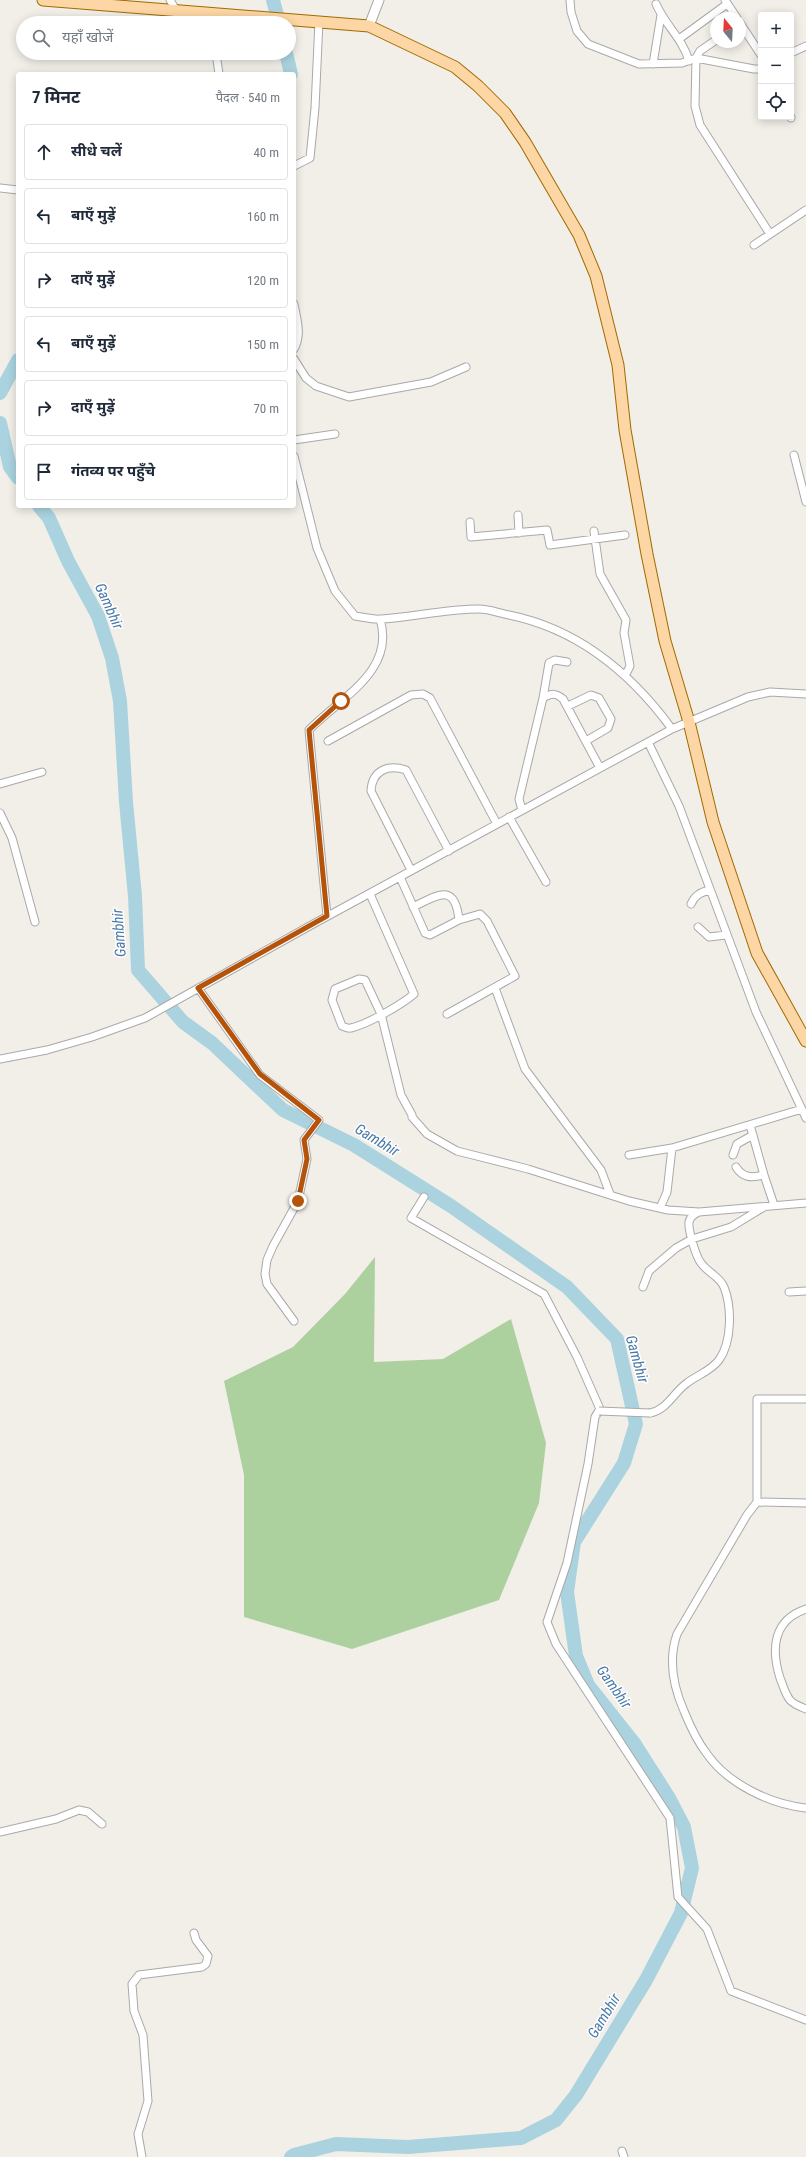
<!DOCTYPE html>
<html lang="hi">
<head>
<meta charset="utf-8">
<style>
  body { margin:0; font-family:"Roboto Condensed","Noto Sans Devanagari",sans-serif; background:#f2f2f3; color:#1f2937 }
  .controls { position:absolute; right:12px; top:12px; display:grid; overflow:hidden; border-radius:4px; box-shadow:0 2px 10px #0003 }
  .controls button { width:36px; height:36px; display:grid; place-items:center; padding:0; border:0; border-bottom:1px solid #e0e1e3; background:#fff; color:#1f2937; font:20px sans-serif }
  .compass { position:absolute; left:710px; top:12px; width:36px; height:36px; border-radius:50%; background:#fff; box-shadow:0 2px 10px #0003; rotate:342deg }
  .stop { position:absolute; width:12px; height:12px; margin:-9px; border:3px solid #b45309; border-radius:50%; background:#fff }
  .stop.end { background:#b45309; border-color:#fff; box-shadow:0 1px 4px #0008 }
  .list { margin:0; padding:0; list-style:none }
  h2 { display:flex; justify-content:space-between; align-items:center; height:52px; margin:0; padding:0 16px; font-size:17px }
  h2 small { font-size:13px; font-weight:400; color:#747a83 }
  .list li { display:grid; grid-template-columns:26px 1fr auto; gap:12px; align-items:center; box-sizing:border-box; height:56px; margin:0 8px 8px; padding:0 8px; border:1px solid #e0e1e3; border-radius:4px }
  .list b { display:block; font-size:15px; white-space:nowrap }
  .list em { font-size:13px; font-style:normal; color:#747a83 }
  .icon { flex:none; width:22px; height:22px; fill:none; stroke:currentColor; stroke-width:2; stroke-linecap:round; stroke-linejoin:round }
  .map { position:relative; flex:none; width:806px; height:2157px; overflow:hidden }
  .search { position:absolute; background:#fff; box-shadow:0 2px 10px #0003; left:16px; top:16px; width:280px; height:44px; display:flex; align-items:center; gap:10px; box-sizing:border-box; padding:0 14px; border-radius:22px; color:#747a83; font-size:15px }
  .panel { position:absolute; background:#fff; box-shadow:0 2px 10px #0003; left:16px; top:72px; width:280px; height:436px; border-radius:4px }
  .map>svg:first-child { display:block }
  .forest { fill:#add19e }
  .lines { fill:none; stroke-linecap:round; stroke-linejoin:round }
  .river { stroke:#aad3df; stroke-width:14 }
  .minor-casing { stroke:#a9a9a9; stroke-width:9 }
  .tertiary-casing { stroke:#a9a9a9; stroke-width:11 }
  .primary-casing { stroke:#a06b00; stroke-width:13 }
  .minor { stroke:#fff; stroke-width:7 }
  .tertiary { stroke:#fff; stroke-width:9 }
  .primary { stroke:#fcd6a4; stroke-width:11 }
  .minor-bridge-casing { stroke:#a9a9a9; stroke-width:9; stroke-linecap:butt }
  .minor-bridge { stroke:#fff; stroke-width:7 }
  .route { stroke:#b45309; stroke-width:5 }
  .labels { text-anchor:middle; dominant-baseline:central; stroke-width:3; stroke-linejoin:round; paint-order:stroke }
  .water-label { font-size:15px; font-style:italic; fill:#4a7aab; stroke:#fff }
</style>
</head>
<body>
<div class="map">
<svg width="806" height="2157" viewBox="0 0 806 2157">
  <rect width="100%" height="100%" fill="#f2efe9"/>
  <!-- forest -->
  <path class="forest" d="M375 1257 374 1362 443 1359 511 1319 546 1443 539 1503 499 1600 352 1649 244 1617V1475L224 1381 293 1347 345 1294Z"/>
  <g class="lines">
    <!-- river -->
    <path class="river" d="M273 0 279 23
      M286 53 291 74
      M0 393 18 360
      M0 423 10 467 18 478
      M39 506 49 518 68 561 98 616 112 658 120 701 126 802 135 896 138 970 183 1022 212 1043 283 1110 354 1145 451 1206 567 1287 617 1339 636 1424 624 1463 574 1542 567 1592 576 1656 588 1685 634 1743 669 1798 684 1827 692 1868 681 1913 646 1980 576 2095 556 2120 521 2138 408 2147 336 2144 294 2155 291 2157"/>
    <!-- minor casing -->
    <g class="minor-casing">
      <path id="minor" d="M170 0 176 10
        M570 0 571 12 577 31 588 44 639 64 682 63 696 58 754 69H761
        M725 0 737 18
        M656 4C665 25 683 39 689 61
        M210 13 211 23
        M740 23 761 55
        M679 39 727 4
        M716 40 700 51 696 58 695 106 700 125 770 234
        M216 53 219 74
        M791 53 806 46
        M653 64 661 15
        M791 117V118
        M294 166 310 158 315 108 319 21
        M0 188 18 190
        M754 245 806 210
        M294 304C297 320 302 335 294 349
        M294 359 306 378 316 386 349 397 431 382 466 367
        M294 440 335 434
        M794 455 806 502
        M294 456 317 548 335 591 355 616C363 617 373 620 382 619 414 617 446 609 479 609 489 609 499 613 509 615 578 629 631 673 672 729L748 697 770 692 806 694
        M518 515 519 533
        M470 522 471 537 547 530 550 545 625 535
        M594 531 600 574 626 620 624 633 630 666 625 676
        M543 698 549 663 555 660 567 662
        M568 706 591 695 599 698 611 719 608 728 586 741
        M328 741 411 695 423 694 430 698 497 824
        M648 742 679 806 756 1012 806 1118
        M0 784 42 772
        M522 810 519 799 543 698C552 693 556 693 563 699L600 768
        M0 813 12 838 35 922
        M509 817 546 882
        M411 870 371 791C372 771 387 764 406 770L449 851
        M400 877 425 933 430 935 459 920C455 882 438 895 413 907
        M370 894 414 994C401 1005 368 1024 351 1028 348 1029 345 1027 342 1026L332 1000 335 989 359 979 365 980 381 1014 401 1095 412 1115
        M691 904C695 895 701 892 710 890
        M327 916 309 730C340 698 396 671 380 619
        M698 927 709 937 726 935
        M198 988 260 1075 319 1120 304 1140 307 1159 298 1201 273 1246 267 1260 265 1274 267 1284 294 1321
        M495 988 525 1069 601 1170 610 1194
        M447 1014 515 976 487 921 480 914 459 920
        M0 1059 47 1050 92 1037 145 1018 315 923 672 729
        M412 1117 427 1134 457 1151 528 1169 629 1201 668 1210 699 1212 806 1203
        M629 1155 672 1148 802 1109
        M733 1155 737 1144 753 1135
        M736 1167C743 1178 751 1178 764 1175L750 1125
        M764 1175 774 1205
        M424 1197 411 1218 544 1294 577 1357 600 1409 595 1417 588 1464 567 1563 547 1622 556 1644 670 1818 678 1897 707 1929 731 1991 806 2020
        M660 1208 667 1192 672 1148
        M643 1287 649 1271 676 1248 692 1239 731 1227 764 1207
        M789 1292 806 1291
        M806 1399H757V1502L747 1515 677 1634C668 1660 673 1686 684 1711 690 1726 697 1741 707 1754 728 1784 770 1804 806 1808
        M650 1413C667 1410 673 1393 687 1383 697 1375 711 1371 719 1360 732 1342 732 1307 724 1287 720 1277 707 1272 701 1263 696 1257 688 1230 689 1222 690 1217 694 1214 699 1212
        M757 1502 806 1503
        M806 1609C773 1620 771 1649 780 1678 783 1685 785 1694 790 1700 793 1704 801 1707 806 1709
        M0 1832 56 1819 79 1810 88 1812 102 1824
        M622 2151 624 2157
        M142 2157 138 2134 148 2101 143 2035 134 2011 132 1984 139 1975 202 1967 206 1964 208 1956 196 1940 194 1933"/>
    </g>
    <!-- tertiary casing -->
    <g class="tertiary-casing">
      <path id="tertiary" d="M369 26 379 0"/>
    </g>
    <!-- primary casing -->
    <g class="primary-casing">
      <path id="primary" d="M43 0 369 26 455 67 478 86 505 113 525 142 579 235 596 276 618 365 625 430 647 554 665 641 689 722 713 822 757 953 806 1041"/>
    </g>
    <!-- minor -->
    <use href="#minor" class="minor"/>
    <!-- tertiary -->
    <use href="#tertiary" class="tertiary"/>
    <!-- primary -->
    <use href="#primary" class="primary"/>
    <!-- minor-bridge casing -->
    <g class="minor-bridge-casing">
      <path id="minor-bridge" d="M599 1411 650 1413"/>
    </g>
    <!-- minor-bridge -->
    <use href="#minor-bridge" class="minor-bridge"/>
  </g>
  <g class="lines">
    <!-- route -->
    <path class="route" d="M298 1201 307 1159 304 1140 319 1120 260 1074 198 988 327 916 309 730 341 701"/>
  </g>
  <g class="labels">
    <!-- water labels -->
    <g class="water-label">
      <text transform="translate(109 606) rotate(66)">Gambhir</text>
      <text transform="translate(119 933) rotate(-94)">Gambhir</text>
      <text transform="translate(377 1140) rotate(31)">Gambhir</text>
      <text transform="translate(637 1359) rotate(74)">Gambhir</text>
      <text transform="translate(614 1687) rotate(55)">Gambhir</text>
      <text transform="translate(604 2016) rotate(-59)">Gambhir</text>
    </g>
  </g>
</svg>
<div class="controls">
<button>+</button>
<button>−</button>
<button><svg class="icon" aria-label="locate" viewBox="0 0 24 24"><circle cx="12" cy="12" r="6"/><path d="M12 2v4M12 18v4M2 12h4M18 12h4"/></svg></button>
</div>
<svg class="compass" viewBox="-18 -18 36 36"><path d="M0-13l5 13h-10z" fill="#e53935"/><path d="M0 13l5-13h-10z" fill="#747a83"/></svg>
<div class="stop" style="left:341px;top:701px"></div>
<div class="stop end" style="left:298px;top:1201px"></div>
<div class="search"><svg class="icon" aria-label="search" viewBox="0 0 24 24"><circle cx="10" cy="10" r="6"/><path d="M15 15l6 6"/></svg>यहाँ खोजें</div>
<section class="panel">
<h2>7 मिनट<small>पैदल · 540 m</small></h2>
<ul class="list">
<li><svg class="icon" aria-label="ahead" viewBox="0 0 24 24"><path d="M12 20V5M6 11l6-6 6 6"/></svg><div><b>सीधे चलें</b></div><em>40 m</em></li>
<li><svg class="icon" aria-label="left" viewBox="0 0 24 24"><path d="M17 20v-9H6M10 6l-5 5 5 5"/></svg><div><b>बाएँ मुड़ें</b></div><em>160 m</em></li>
<li><svg class="icon" aria-label="right" viewBox="0 0 24 24"><path d="M7 20v-9h11M14 6l5 5-5 5"/></svg><div><b>दाएँ मुड़ें</b></div><em>120 m</em></li>
<li><svg class="icon" aria-label="left" viewBox="0 0 24 24"><path d="M17 20v-9H6M10 6l-5 5 5 5"/></svg><div><b>बाएँ मुड़ें</b></div><em>150 m</em></li>
<li><svg class="icon" aria-label="right" viewBox="0 0 24 24"><path d="M7 20v-9h11M14 6l5 5-5 5"/></svg><div><b>दाएँ मुड़ें</b></div><em>70 m</em></li>
<li><svg class="icon" aria-label="arrive" viewBox="0 0 24 24"><path d="M6 21V4h12l-3 4 3 4H6"/></svg><div><b>गंतव्य पर पहुँचे</b></div></li>
</ul>
</section>
</div>
</body>
</html>
